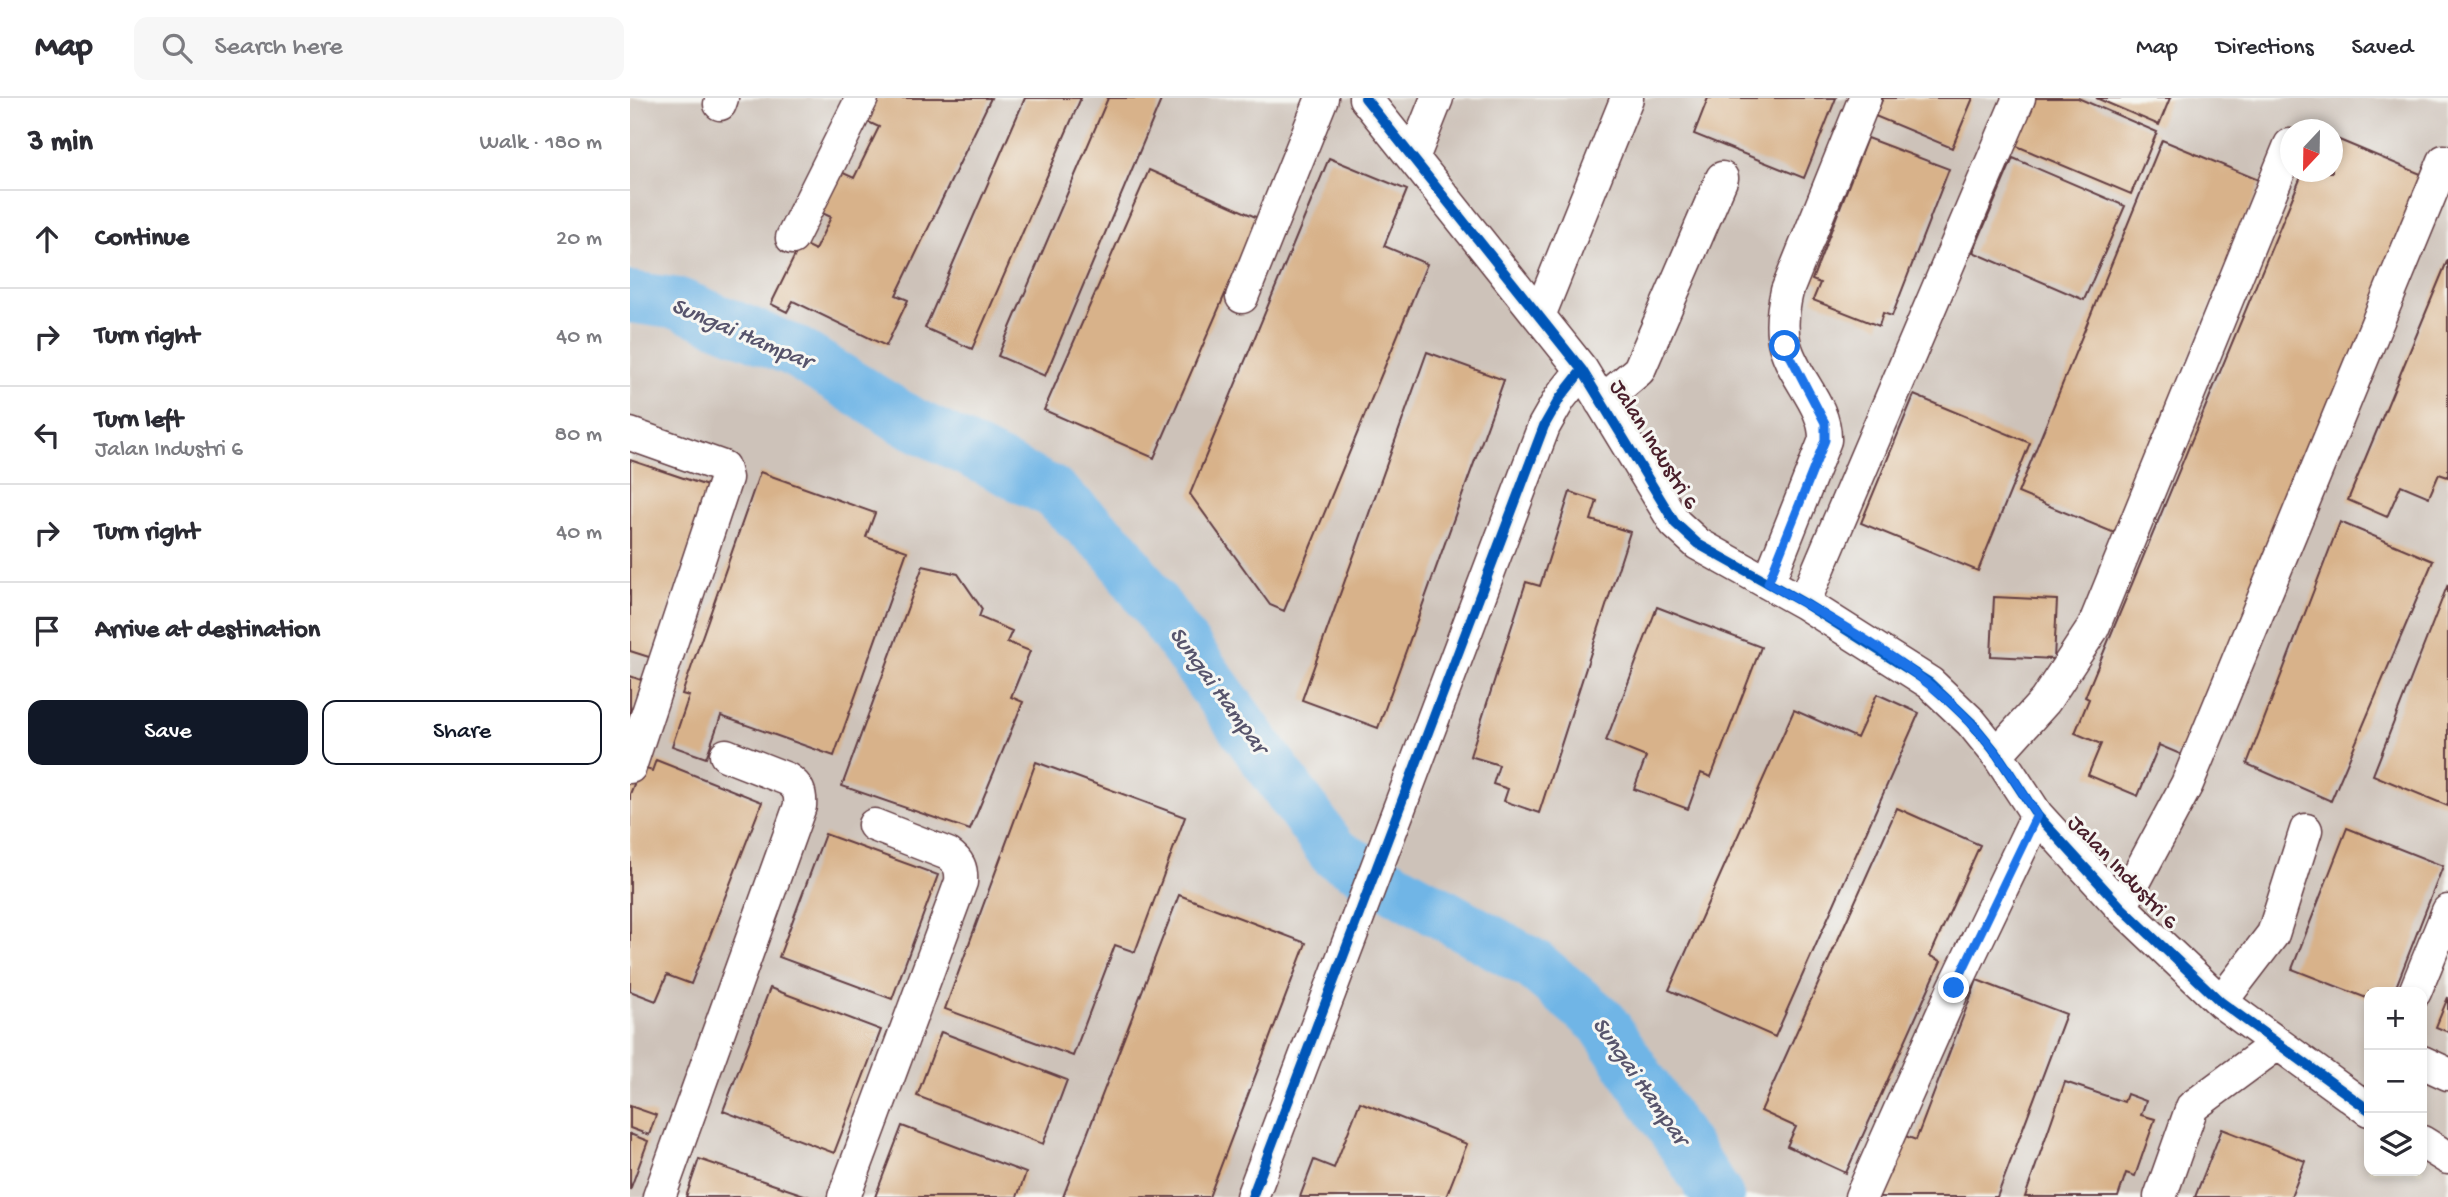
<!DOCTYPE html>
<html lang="en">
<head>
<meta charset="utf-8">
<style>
  body { margin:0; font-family:"Gochi Hand",sans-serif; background:#f7f7f7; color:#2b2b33 }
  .controls { position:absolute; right:21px; bottom:21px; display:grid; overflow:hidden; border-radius:14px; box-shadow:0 4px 10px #0003 }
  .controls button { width:63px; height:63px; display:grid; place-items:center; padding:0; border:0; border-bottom:2px solid #e1e1e2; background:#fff; color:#2b2b33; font:35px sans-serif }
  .compass { position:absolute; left:1650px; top:21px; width:63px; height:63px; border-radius:50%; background:#fff; box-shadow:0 4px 10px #0003; rotate:202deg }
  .stop { position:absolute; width:21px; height:21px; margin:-16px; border:5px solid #1a73e8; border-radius:50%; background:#fff }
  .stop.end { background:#1a73e8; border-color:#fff; box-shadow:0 2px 7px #0008 }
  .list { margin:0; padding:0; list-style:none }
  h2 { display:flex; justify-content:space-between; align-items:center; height:91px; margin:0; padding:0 28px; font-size:30px }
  h2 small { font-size:23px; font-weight:400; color:#7c7c81 }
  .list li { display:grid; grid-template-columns:46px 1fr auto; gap:21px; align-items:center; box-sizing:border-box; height:98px; padding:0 28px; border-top:2px solid #e1e1e2 }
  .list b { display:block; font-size:26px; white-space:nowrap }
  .list p { margin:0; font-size:23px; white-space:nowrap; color:#7c7c81 }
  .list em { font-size:23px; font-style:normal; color:#7c7c81 }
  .actions { display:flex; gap:14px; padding:21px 28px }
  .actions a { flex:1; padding:16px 0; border:2px solid #111827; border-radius:14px; text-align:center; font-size:24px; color:#111827 }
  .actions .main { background:#111827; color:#fff }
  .icon { flex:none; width:38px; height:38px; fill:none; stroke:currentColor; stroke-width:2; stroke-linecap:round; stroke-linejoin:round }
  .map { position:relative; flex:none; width:1818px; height:1099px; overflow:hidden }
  header { display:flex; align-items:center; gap:42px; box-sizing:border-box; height:98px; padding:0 35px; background:#fff; border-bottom:2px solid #e1e1e2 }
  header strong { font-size:33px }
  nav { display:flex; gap:38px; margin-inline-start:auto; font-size:24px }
  .search { width:490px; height:63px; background:#f7f7f7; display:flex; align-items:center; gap:18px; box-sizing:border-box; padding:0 24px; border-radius:14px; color:#7c7c81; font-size:26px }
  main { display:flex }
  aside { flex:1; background:#fff }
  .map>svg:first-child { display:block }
  .industrial { fill:#cdc2b9; fill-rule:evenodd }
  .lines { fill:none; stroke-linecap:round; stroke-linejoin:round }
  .river { stroke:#6fb5e6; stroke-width:52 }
  .building { fill:#d8b28a }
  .minor-casing { stroke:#623c42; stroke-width:35 }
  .minor { stroke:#fff; stroke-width:32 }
  .cycleway-casing { stroke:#f6f6f2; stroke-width:15 }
  .cycleway { stroke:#0057b8; stroke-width:10 }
  .route { stroke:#1a73e8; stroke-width:9 }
  .labels { text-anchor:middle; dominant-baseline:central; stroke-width:6; stroke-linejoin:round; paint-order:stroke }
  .street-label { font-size:23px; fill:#4a1f2b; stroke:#f6f6f2 }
  .water-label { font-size:24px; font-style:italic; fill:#57546c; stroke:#f6f6f2 }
</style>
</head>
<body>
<header>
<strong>Map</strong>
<div class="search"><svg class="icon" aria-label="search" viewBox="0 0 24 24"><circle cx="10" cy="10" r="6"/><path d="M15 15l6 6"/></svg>Search here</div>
<nav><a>Map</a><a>Directions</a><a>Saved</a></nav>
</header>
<main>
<aside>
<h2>3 min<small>Walk · 180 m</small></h2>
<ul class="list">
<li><svg class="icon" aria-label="ahead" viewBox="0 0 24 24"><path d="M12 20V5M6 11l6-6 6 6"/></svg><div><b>Continue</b></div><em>20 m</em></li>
<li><svg class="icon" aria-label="right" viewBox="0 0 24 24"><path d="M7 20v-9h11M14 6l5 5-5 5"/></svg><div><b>Turn right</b></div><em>40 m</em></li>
<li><svg class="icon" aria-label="left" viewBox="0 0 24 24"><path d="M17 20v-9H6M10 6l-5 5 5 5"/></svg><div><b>Turn left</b><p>Jalan Industri 6</p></div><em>80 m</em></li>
<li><svg class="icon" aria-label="right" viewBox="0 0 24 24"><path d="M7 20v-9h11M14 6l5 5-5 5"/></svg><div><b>Turn right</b></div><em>40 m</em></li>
<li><svg class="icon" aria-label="arrive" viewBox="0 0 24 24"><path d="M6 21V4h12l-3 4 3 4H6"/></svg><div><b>Arrive at destination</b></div></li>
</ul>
<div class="actions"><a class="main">Save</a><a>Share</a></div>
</aside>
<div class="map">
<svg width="1818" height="1099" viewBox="0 0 1818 1099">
  <rect width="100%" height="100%" fill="#f6f6f2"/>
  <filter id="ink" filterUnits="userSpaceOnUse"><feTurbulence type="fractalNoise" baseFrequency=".0143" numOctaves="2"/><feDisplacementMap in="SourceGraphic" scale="14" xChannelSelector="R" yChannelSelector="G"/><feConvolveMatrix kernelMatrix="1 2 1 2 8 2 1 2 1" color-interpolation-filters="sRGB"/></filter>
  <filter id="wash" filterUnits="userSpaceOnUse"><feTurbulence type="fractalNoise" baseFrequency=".00686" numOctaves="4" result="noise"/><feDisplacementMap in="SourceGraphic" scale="28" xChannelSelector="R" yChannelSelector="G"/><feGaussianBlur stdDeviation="1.57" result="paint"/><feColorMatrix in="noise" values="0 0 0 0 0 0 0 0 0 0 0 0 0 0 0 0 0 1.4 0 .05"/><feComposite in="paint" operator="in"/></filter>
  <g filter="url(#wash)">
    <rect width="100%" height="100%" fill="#ebe1c1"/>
    <!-- industrial -->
    <path class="industrial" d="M0 0H1818V1099H0ZM1660 32H1702V74H1660ZM1739 894H1792V1073H1739Z"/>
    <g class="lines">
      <!-- river -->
      <path class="river" d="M0 199 49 206 164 253 276 322 422 394 484 450 704 755 904 867 972 924 1088 1099"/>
    </g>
    <g id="blocks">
      <!-- building -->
      <path class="building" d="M247 0H361L266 197 278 202 256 248 163 203 157 214 141 206 171 145 185 152 201 119 190 114 209 73 224 80 249 29 236 23Z
        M395 0H451L342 251 295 230Z
        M478 0H532L415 278 368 258Z
        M1078 0H1206L1174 80 1064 36Z
        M1253 0H1343L1322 50 1245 18Z
        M1401 0H1448L1527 34 1501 96 1382 46Z
        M1466 0H1540L1529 27Z
        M1702 39 1798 79 1557 659 1529 647 1508 698 1458 677 1471 646 1445 635 1459 601 1455 599 1673 74H1702Z
        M1237 40 1319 71 1262 218 1253 215 1249 228 1183 202 1190 185 1182 182Z
        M1532 42 1631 83 1487 436 1388 395Z
        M699 60 777 92 754 148 797 166 654 513 640 507 560 396Z
        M1383 60 1495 108 1454 202 1343 154Z
        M519 72 628 120 524 360 414 312Z
        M1818 161V379L1809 376 1799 399 1771 387 1757 419 1718 402Z
        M797 254 874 282 748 630 672 602Z
        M1284 297 1400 345 1348 473 1231 425Z
        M0 362 80 389 22 560 0 553Z
        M130 374 245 415 236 439 277 453 204 658 91 618 76 660 42 648 59 598 52 596Z
        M940 394 967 403 961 422 1000 434 909 715 874 703 878 691 863 686 869 667 840 658 896 484 910 488Z
        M1710 424 1803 463 1701 703 1617 666Z
        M293 468 328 476 352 511 349 519 382 533 377 544 400 553 381 599 393 604 340 732 212 688Z
        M1818 486V708L1743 677Z
        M1364 499 1427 502 1424 561 1361 558Z
        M1027 509 1131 549 1081 679 1071 675 1058 711 1004 691 1016 659 976 643Z
        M0 578 14 583 0 621Z
        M1247 596 1289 615 1145 939 1039 892 1164 612 1227 640Z
        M26 662 132 704 61 886 37 877 26 903 0 893V696L11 669 22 673Z
        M406 664 555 719 505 854 485 847 443 958 315 911Z
        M1267 710 1350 747 1300 858 1311 863 1216 1075 1157 1048 1166 1029 1131 1013Z
        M1717 730 1813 768 1764 894H1739V901L1662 871Z
        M195 736 308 777 262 901 149 859Z
        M549 797 676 845 579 1099H433Z
        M1347 882 1436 916 1367 1099H1247L1270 1036 1286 1042Z
        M140 890 251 932 204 1055 93 1013Z
        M1818 899V934L1806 929Z
        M311 934 437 982 413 1046 287 998Z
        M1435 984 1494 1004 1497 996 1516 1003 1511 1017 1525 1021 1505 1078 1496 1075 1488 1099H1395Z
        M730 1004 837 1046 816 1099H670L684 1062 704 1070Z
        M0 1008 26 1017 19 1037 0 1030Z
        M272 1028 396 1075 387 1099H245Z
        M1592 1031 1675 1063 1661 1099H1565Z
        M0 1036 18 1043 0 1092Z
        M69 1061 180 1099H56Z"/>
    </g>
  </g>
  <g filter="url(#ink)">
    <use href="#blocks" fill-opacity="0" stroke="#623c42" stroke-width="2"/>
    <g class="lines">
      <!-- minor casing -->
      <g class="minor-casing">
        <path id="minor" d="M735 0 952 272 1045 425 1068 446 1174 505 1300 585 1341 624 1367 656 1407 717 1491 809 1591 904 1739 1012
          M90 6 92 0
          M783 60 807 0
          M162 140 232 0
          M612 199 692 0
          M909 218 997 0
          M971 304 1009 272 1092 80
          M0 336 93 369 96 380 0 669
          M1138 485 1195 342C1196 307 1164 281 1155 247 1150 229 1153 210 1157 193L1235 0
          M1174 505 1389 0
          M1367 656 1415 603 1463 530 1660 47
          M1491 809 1557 686 1814 63
          M1785 894 1818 813
          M1591 904 1643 836 1676 732
          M1792 964 1818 976
          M1792 1044 1818 1060
          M29 1099 170 708C171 695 168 688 157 681L96 657
          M214 1099 331 784C332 770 329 764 318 756L244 727
          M622 1099 914 328 930 300 952 272
          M1231 1099 1324 890 1407 717
          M1530 1099 1562 1009 1647 946"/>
      </g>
      <!-- minor -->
      <use href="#minor" class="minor"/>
      <!-- cycleway casing -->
      <g class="cycleway-casing">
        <path id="cycleway" d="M735 0 952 272 1045 425 1068 446 1174 505 1300 585 1341 624 1367 656 1407 717 1491 809 1591 904 1739 1012
          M622 1099 914 328 930 300 952 272"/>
      </g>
      <!-- cycleway -->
      <use href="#cycleway" class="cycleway"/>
    </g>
  </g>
  <g class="lines" filter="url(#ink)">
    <!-- route -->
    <path class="route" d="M1155 248 1195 325V342L1138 485C1204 522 1290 569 1341 625 1367 652 1386 685 1407 717L1324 890"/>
  </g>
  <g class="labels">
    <!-- street labels -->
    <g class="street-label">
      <text transform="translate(1023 347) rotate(58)">Jalan Industri 6</text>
      <text transform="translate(1492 775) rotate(46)">Jalan Industri 6</text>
    </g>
    <!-- water labels -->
    <g class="water-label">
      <text transform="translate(111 237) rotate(23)">Sungai Hampar</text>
      <text transform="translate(587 593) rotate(54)">Sungai Hampar</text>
      <text transform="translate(1009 984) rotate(55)">Sungai Hampar</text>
    </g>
  </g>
</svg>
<div class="controls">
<button>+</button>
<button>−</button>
<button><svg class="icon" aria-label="layers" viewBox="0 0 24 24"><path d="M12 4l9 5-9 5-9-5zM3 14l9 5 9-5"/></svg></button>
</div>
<svg class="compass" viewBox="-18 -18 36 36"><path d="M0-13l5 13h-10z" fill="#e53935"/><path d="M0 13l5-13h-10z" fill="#7c7c81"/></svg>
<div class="stop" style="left:1155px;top:248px"></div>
<div class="stop end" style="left:1324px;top:890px"></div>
</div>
</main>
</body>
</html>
